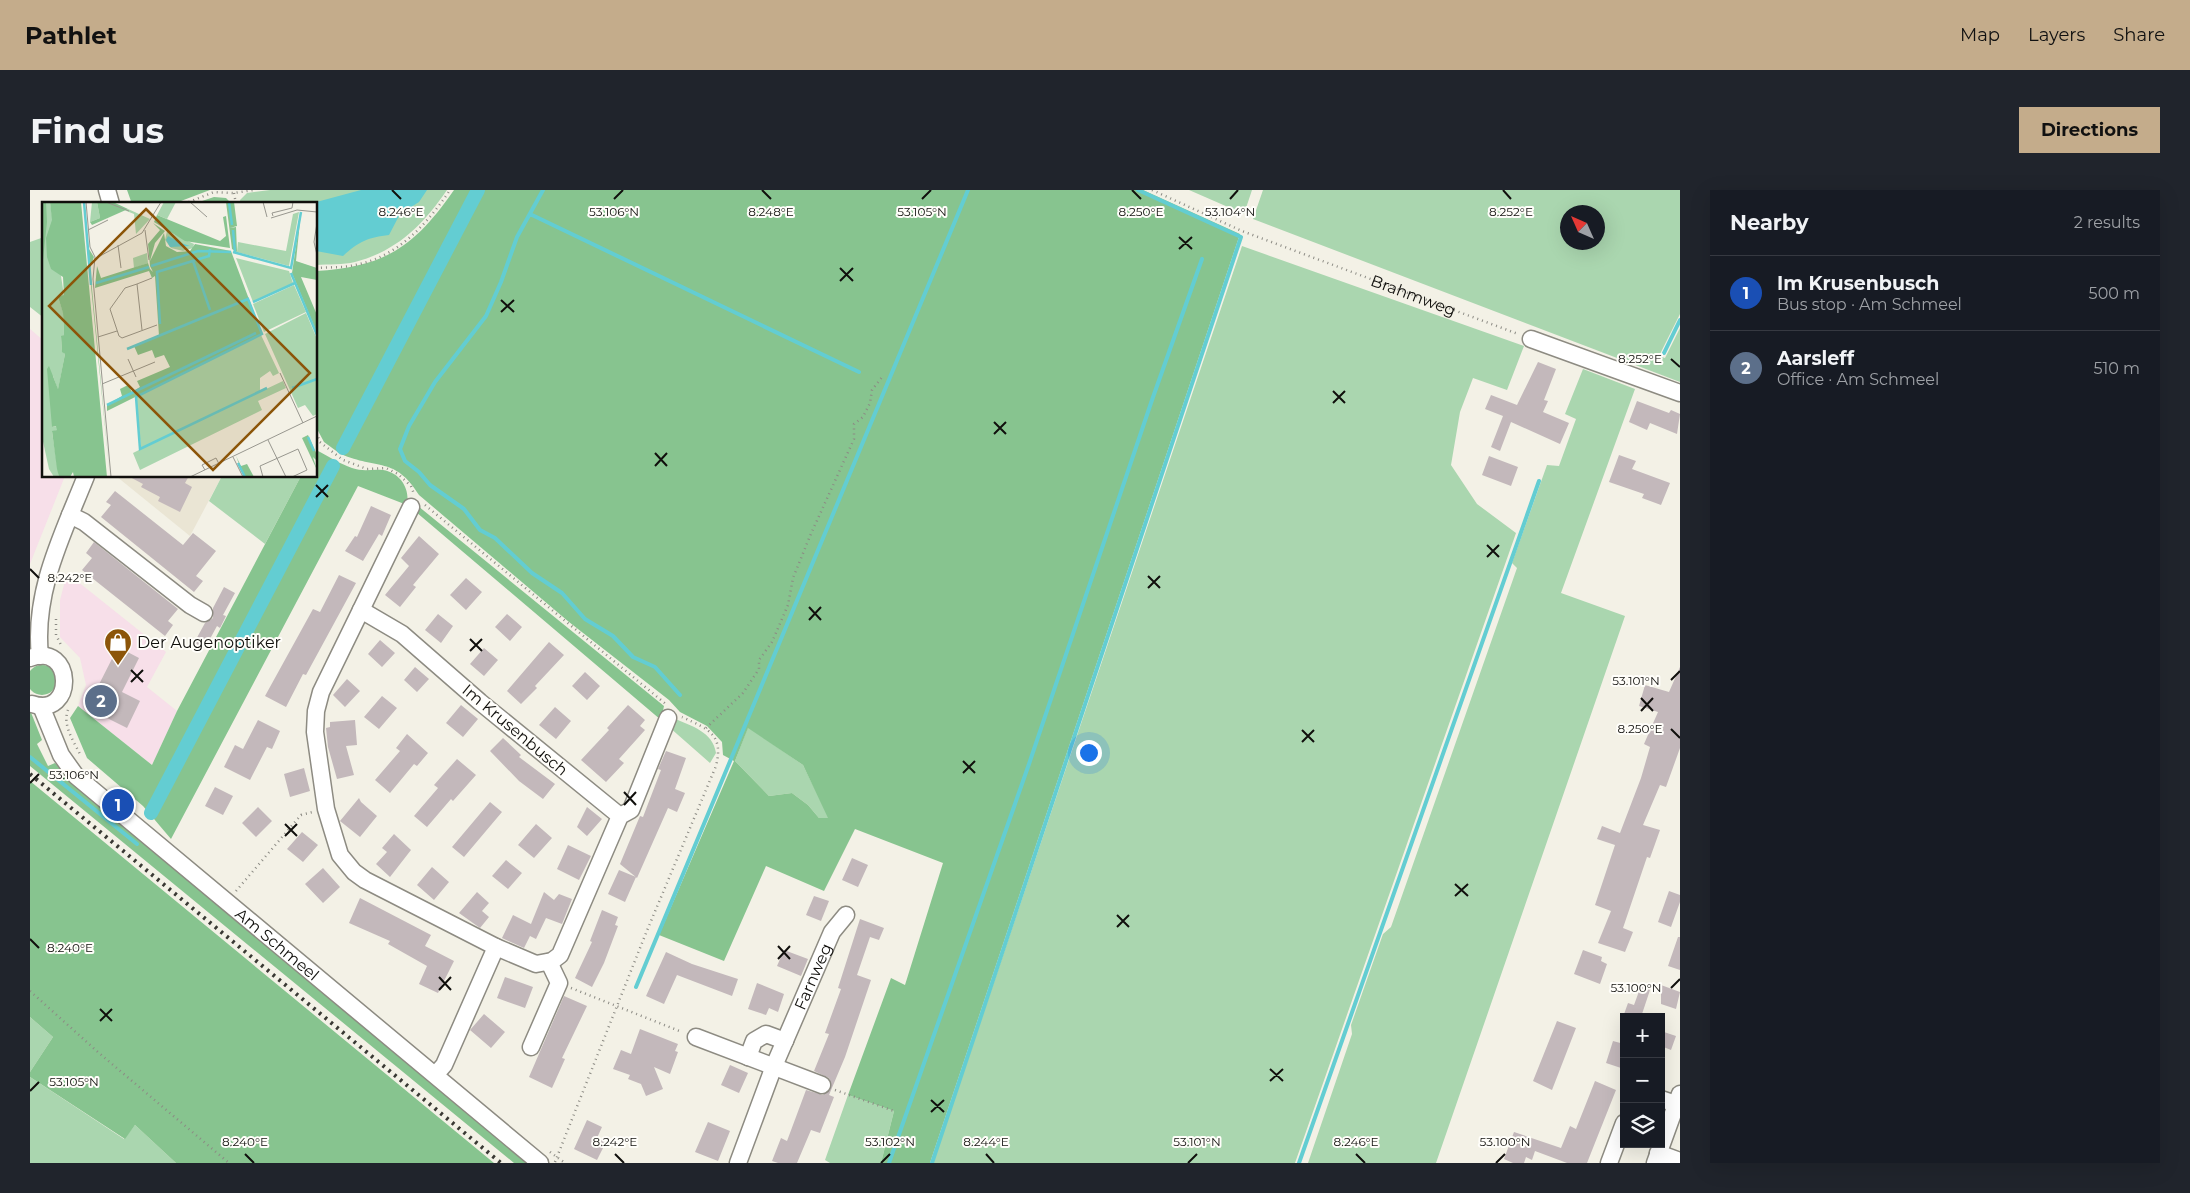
<!DOCTYPE html>
<html lang="en">
<head>
<meta charset="utf-8">
<style>
  body { margin:0; font-family:Montserrat,sans-serif; background:#20242c; color:#f1f3f6 }
  .controls { position:absolute; right:15px; bottom:15px; display:grid; overflow:hidden; border-radius:0px; box-shadow:0 5px 20px #0002 }
  .controls button { width:45px; height:45px; display:grid; place-items:center; padding:0; border:0; border-bottom:1px solid #363941; background:#171b24; color:#f1f3f6; font:25px sans-serif }
  .compass { position:absolute; left:1530px; top:15px; width:45px; height:45px; border-radius:50%; background:#171b24; box-shadow:0 5px 20px #0002; rotate:315deg }
  .you { position:absolute; left:1058px; top:562px; width:18px; height:18px; margin:-12px; border:4px solid #fff; border-radius:50%; background:#1a73e8; box-shadow:0 0 0 8px #1a73e833 }
  .badge { display:grid; place-items:center; width:32px; height:32px; border-radius:50%; background:#c4ac8b; color:#fff; font-size:16px; font-weight:700 }
  .pin { position:absolute; translate:-50% -50%; border:2px solid #fff; box-shadow:0 1px 5px #0006 }
  .list { margin:0; padding:0; list-style:none }
  h2 { display:flex; justify-content:space-between; align-items:center; height:65px; margin:0; padding:0 20px; font-size:21px }
  h2 small { font-size:16px; font-weight:400; color:#9ea1a6 }
  .list li { display:grid; grid-template-columns:32px 1fr auto; gap:15px; align-items:center; box-sizing:border-box; height:75px; padding:0 20px; border-top:1px solid #363941 }
  .list b { display:block; font-size:19px; white-space:nowrap }
  .list p { margin:0; font-size:16px; white-space:nowrap; color:#9ea1a6 }
  .list em { font-size:16px; font-style:normal; color:#9ea1a6 }
  .icon { flex:none; width:28px; height:28px; fill:none; stroke:currentColor; stroke-width:2; stroke-linecap:round; stroke-linejoin:round }
  .map { position:relative; flex:none; width:1650px; height:973px; overflow:hidden; border-radius:0px }
  header { display:flex; align-items:center; gap:30px; box-sizing:border-box; height:70px; padding:0 25px; background:#c4ac8b; color:#111 }
  header strong { font-size:24px }
  nav { display:flex; gap:28px; margin-inline-start:auto; font-size:18px }
  .intro { display:flex; align-items:center; justify-content:space-between; box-sizing:border-box; height:120px; padding:0 30px }
  h1 { margin:0; font-size:35px }
  .button { padding:12px 22px; border-radius:0px; background:#c4ac8b; color:#111; font-size:18px; font-weight:700 }
  main { display:flex; gap:30px; padding:0 30px }
  aside { flex:1; background:#171b24; border-radius:0px; box-shadow:0 5px 20px #0002 }
  .map>svg:first-child { display:block }
  .commercial { fill:#f7dfe9 }
  .built { fill:#eae5d4 }
  .green { fill:#aad6af; fill-rule:evenodd }
  .forest { fill:#87c48f; fill-rule:evenodd }
  .water { fill:#63cdd2 }
  .lines { fill:none; stroke-linecap:round; stroke-linejoin:round }
  .stream { stroke:#63cdd2; stroke-width:4 }
  .canal { stroke:#63cdd2; stroke-width:14 }
  .building { fill:#c3b8bb }
  .minor-casing { stroke:#8d8b82; stroke-width:19 }
  .path { stroke:#8c8b84; stroke-width:2.5; stroke-dasharray:1 4; stroke-linecap:butt }
  .minor { stroke:#fff; stroke-width:16 }
  .rail { stroke:#393833; stroke-width:4; stroke-dasharray:2.5 5; stroke-linecap:butt }
  .ticks { fill:none; stroke:#100f0c; stroke-width:2 }
  .labels { text-anchor:middle; dominant-baseline:central; stroke-width:4; stroke-linejoin:round; paint-order:stroke }
  .street-label { font-size:16px; fill:#100f0c; stroke:#fffefa }
  .poi-label { font-size:16px; fill:#100f0c; stroke:#fffefa; text-anchor:start }
  .inset-river { fill:none; stroke:#63cdd2; stroke-width:2.5 }
  .inset-road { fill:none; stroke:#98978f; stroke-width:1 }
  .view { fill:#8c5509; fill-opacity:0.15; stroke:#8c5509; stroke-width:2.5 }
  .inset-edge { fill:none; stroke:#100f0c; stroke-width:2.5 }
  .ticks-label { font-size:12px; text-anchor:middle; fill:#100f0c; stroke:#fffefa; stroke-width:4; stroke-linejoin:round; paint-order:stroke }
</style>
</head>
<body>
<header>
<strong>Pathlet</strong>
<nav><a>Map</a><a>Layers</a><a>Share</a></nav>
</header>
<div class="intro"><h1>Find us</h1><a class="button">Directions</a></div>
<main>
<div class="map">
<svg width="1650" height="973" viewBox="0 0 1650 973">
  <rect width="100%" height="100%" fill="#f3f1e6"/>
  <!-- commercial -->
  <path class="commercial" d="M0 139 14 151V286H35L0 374Z
    M37 383 136 462 117 497 147 521 122 575 48 516 56 495 50 468 30 447V410Z"/>
  <!-- built -->
  <path class="built" d="M86 286H192L160 346Z"/>
  <!-- green -->
  <path class="green" d="M240 0H417C393 35 367 61 325 72 313 75 299 74 286 75V14H211L210 10 217 3Z
    M1159 0H1222L1214 24Z
    M1233 0H1650V124L1629 166 1635 168 1650 138V192L1223 29ZM1538 22H1568V52H1538Z
    M14 47V128L0 117V52Z
    M1212 56 1494 156 1477 200 1443 188 1430 222 1421 275 1447 314 1486 343 1265 973H903Z
    M1553 179 1605 199 1531 403 1595 426 1406 973H1278L1322 844 1321 835 1353 744 1361 737 1487 378 1482 373 1517 275 1529 276 1546 229 1535 224Z
    M192 286H271L235 354 179 311Z
    M643 528C662 536 683 542 686 563L680 573 639 537Z
    M718 537 773 575 799 628H789L778 615 762 603 739 606 705 571Z
    M0 827 23 847 0 882Z
    M0 887 94 949 105 935 146 973H0Z
    M818 905 864 921 851 973H800L795 970Z"/>
  <!-- forest -->
  <path class="forest" d="M97 0H180L143 14H102Z
    M424 0H446L309 263 294 252 286 237V81C356 77 385 56 424 0Z
    M450 0H1113L1210 44 900 973H851L864 921 818 905 861 788 875 795 913 673 825 639 794 701 736 676 694 771 629 745 704 571 693 565 692 552 677 536 650 522 639 510 539 432 389 305C365 266 347 280 311 264ZM718 538 773 575 798 628H789L778 615 762 603 739 606 705 571Z
    M184 7 196 8 202 14H163Z
    M286 260C298 266 310 274 322 278 333 282 342 279 353 280 371 283 380 299 377 315L328 296 141 649 113 616 57 568 40 528 48 516 122 575 147 521 271 286H286Z
    M388 316 634 516 631 530 386 322Z
    M-3 490a15 15 0 1 1 30 0a15 15 0 1 1-30 0Z
    M0 520 12 550 7 554 18 576 25 573 41 591 71 618 502 973H484L0 576Z
    M0 591 464 973H146L105 935 95 949 0 887V882L23 847 0 827Z"/>
  <!-- water -->
  <path class="water" d="M331 0H397L389 12 370 24 359 45C339 47 328 52 313 66L286 61V14H279Z"/>
  <g class="lines">
    <!-- stream -->
    <path class="stream" d="M513 0 487 47 471 92 456 126 405 192 379 236 370 259 375 271 389 282 400 295 434 319 450 340 465 348 502 383 532 403 555 429 583 446 603 467 625 477 650 505
      M500 24 829 182
      M1634 163 1650 130
      M0 567 107 654
      M606 797 938 0
      M859 973 999 574 1122 210 1172 69
      M902 973 1211 47 1108 0
      M1269 973 1509 291"/>
    <!-- canal -->
    <path class="canal" d="M313 258 448 0
      M121 623 303 276"/>
  </g>
  <!-- building -->
  <path class="building" d="M1508 172 1526 179 1514 210 1518 211 1513 222 1539 233 1530 254 1481 232 1470 261 1461 257 1473 226 1455 219 1461 205 1487 215Z
    M1607 211 1639 223 1641 220 1650 224 1647 244 1620 233 1617 240 1599 232Z
    M1589 265 1606 271 1602 279 1640 293 1631 315 1612 308 1614 304 1579 292Z
    M1459 266 1488 277 1481 296 1452 285Z
    M98 286H159L155 293 162 297 150 322 128 311 130 307 111 297 113 294Z
    M85 301 153 355 163 343 186 361 166 386 173 391 164 402 71 327 81 315 76 312Z
    M341 316 361 325 352 346 349 344 333 371 315 361 325 346 327 347Z
    M389 346 409 364 383 395 386 397 370 417 355 405 379 376 371 368Z
    M64 352 148 419 138 431 143 435 135 446 52 380 62 368 56 363Z
    M309 385 326 393 276 485 273 484 256 517 235 506 283 419 290 422Z
    M436 388 452 402 436 420 420 405Z
    M194 397 205 403 193 425 196 426 190 438 187 436 175 458 164 453 175 433 183 428V418Z
    M408 424 423 436 411 453 395 440Z
    M477 424 492 437 480 451 465 437Z
    M350 450 365 463 352 477 338 464Z
    M519 452 534 465 505 496 507 498 491 514 477 501Z
    M88 457 109 468 92 502 110 511 97 538 57 518Z
    M454 458 468 470 454 486 440 474Z
    M385 477 399 489 387 502 374 490Z
    M1650 477V558L1636 597 1630 595 1613 635 1630 640 1620 668 1617 667 1593 738 1603 742 1595 762 1568 753 1581 721 1565 715 1585 655 1567 649 1572 636 1590 643 1611 588 1620 557 1614 554 1628 522 1609 516 1615 495 1639 502Z
    M555 482 570 496 557 510 542 496Z
    M317 489 330 501 315 517 303 505Z
    M352 506 367 518 349 539 334 527Z
    M431 515 448 529 433 547 416 533Z
    M598 515 615 530 610 536 615 540 589 569 594 573 576 592 551 570 579 540 577 538Z
    M525 517 541 531 526 549 509 535Z
    M228 530 250 541 242 559 237 557 220 590 194 577 205 555 213 559Z
    M325 530 327 555 316 556 324 585 307 589 298 557 296 538 300 537V532Z
    M377 544 398 563 387 576 384 574 360 603 345 590 370 561 366 558Z
    M473 548 491 565 489 567 525 594 513 609 489 591 460 561Z
    M636 561 656 568 645 599 655 603 647 622 638 618 607 688 590 674 610 626 613 627 631 580 628 579Z
    M427 569 446 585 423 611 421 609 397 637 384 626 408 598 404 595Z
    M274 578 280 601 260 607 254 584Z
    M185 597 203 606 193 625 175 616Z
    M329 608 331 612 347 626 330 647 310 631Z
    M460 612 472 622 434 667 422 657Z
    M228 617 242 631 226 647 212 633Z
    M557 617 572 629 557 646 547 637Z
    M506 634 522 648 504 668 488 655Z
    M272 642 288 655 273 672 257 659Z
    M364 644 381 660 360 687 346 674 357 662 352 658Z
    M538 655 561 666 549 690 527 679Z
    M822 668 838 675 828 697 812 690Z
    M476 670 492 683 478 699 462 686Z
    M402 677 419 692 404 710 387 695Z
    M293 678 310 697 293 713 275 694Z
    M589 680 606 687 595 712 578 704Z
    M1639 701 1650 705V712L1641 737 1628 732Z
    M447 702 459 713 452 721 459 727 450 738 429 723Z
    M514 702 524 710 529 704 542 709 532 734 516 728 506 749 500 746 494 758 472 748 483 725 501 734Z
    M784 706 799 711 791 731 776 725Z
    M330 708 401 745 395 756 424 771 408 803 389 794 397 776 358 754 360 751 319 733Z
    M572 720 588 727 585 735 588 736 574 773 562 797 545 788 562 752 560 751Z
    M830 729 854 738 849 750 840 747 827 785 841 790 815 867 799 905 804 907 790 943 781 940 767 973H748L742 971 751 948 757 951 776 900 793 905 801 898 799 888 784 881 799 844 795 843 811 799 808 798Z
    M1648 747H1650V780L1638 776Z
    M754 760 778 769 771 786 747 776Z
    M1553 760 1572 767 1571 771 1577 774 1570 794 1544 784Z
    M636 762 662 774 708 789 702 806 647 785 634 814 616 806Z
    M475 787 503 797 495 818 467 808Z
    M727 793 754 804 748 822 739 818 736 825 718 819Z
    M1612 793 1621 797 1611 827H1593L1598 813 1604 815Z
    M1631 795 1650 802 1646 819 1631 814Z
    M534 806 557 816 532 868 535 869 522 898 499 887Z
    M454 824 475 842 461 858 440 840Z
    M1527 831 1546 838 1522 900 1503 891Z
    M610 839 648 854 645 861 648 862 640 884 624 877 633 899 616 906 611 894 598 889 600 885 583 879 591 860 601 864Z
    M1631 841 1646 846 1641 860 1631 856Z
    M1583 851 1594 854V879L1576 873Z
    M700 875 718 883 709 903 691 895Z
    M1565 891 1586 900 1557 973H1537L1505 961 1502 970 1496 967 1494 973H1483L1474 969 1484 942 1531 958 1540 936 1546 939Z
    M557 930 572 937 567 948 576 952 567 970 544 959Z
    M678 932 700 941 688 971 665 962Z"/>
  <g class="lines">
    <!-- minor casing -->
    <g class="minor-casing">
      <g id="minor">
        <path d="M77 0 81 14"/>
        <path d="M1501 149 1650 203"/>
        <path d="M40 325 54 332 160 415 174 423"/>
        <path d="M331 420 381 317"/>
        <path d="M10 466C3 401 33 344 56 286"/>
        <path d="M0 468C44 451 46 529 2 514"/>
        <path id="s2" d="M11 516 31 565 46 586 510 973"/>
        <path d="M590 626 450 512 372 444 331 420 291 502 286 521 285 542 296 619 310 665 324 682 335 690 466 757 506 774 522 771 530 765 590 626 601 620 638 528"/>
        <path d="M666 847 792 895"/>
        <path d="M501 857 529 793 519 772"/>
        <path d="M718 867 724 851 736 844 755 851"/>
        <path d="M406 884 414 875 466 757"/>
        <path d="M1631 909 1646 914"/>
        <path d="M1628 963 1650 971"/>
        <path id="s3" d="M708 973 744 876 802 742 816 725"/>
        <path d="M1579 973 1594 933"/>
        <path d="M1625 973 1650 904"/>
      </g>
    </g>
    <!-- path -->
    <g class="path">
      <path id="s1" d="M1122 0 1212 41 1488 144"/>
      <path d="M204 3 206 14"/>
      <path d="M154 14 184 2 204 3 224 0"/>
      <path d="M286 78C299 77 313 78 325 75 368 67 397 34 420 0"/>
      <path d="M286 243 290 251"/>
      <path d="M286 249 313 270 337 279 356 278 368 284 381 296 384 304"/>
      <path d="M395 315 637 515"/>
      <path d="M26 429V445L32 457"/>
      <path d="M38 520C32 535 44 552 51 566"/>
      <path d="M676 538 713 503 729 479V470L742 452 758 415 763 388 780 346 824 249V234L833 227 840 213 842 200 852 187"/>
      <path d="M206 701 271 625 283 622"/>
      <path d="M541 798 652 842"/>
      <path d="M0 801 69 863 199 973"/>
      <path d="M805 900 864 921"/>
      <path d="M520 962 535 973"/>
      <path d="M525 972 616 743 686 576C694 544 678 539 652 527"/>
    </g>
    <!-- minor -->
    <use href="#minor" class="minor"/>
    <!-- rail -->
    <path class="rail" d="M0 584 471 973"/>
  </g>
  <!-- ticks -->
  <path class="ticks" d="M362 0 371 9M732 0 741 9M1102 0 1111 9M1473 0 1481 9M584 9 593 0M892 9 901 0M1200 9 1208 0M1149 47 1162 59M1149 59 1162 47M810 78 823 91M810 91 823 78M471 110 484 122M471 122 484 110M1641 169 1650 177M1303 201 1315 213M1303 213 1315 201M964 232 976 244M964 244 976 232M625 263 637 276M625 276 637 263M286 295 298 307M286 307 298 295M1457 355 1469 367M1457 367 1469 355M0 379 9 388M1118 386 1130 398M1118 398 1130 386M779 417 791 430M779 430 791 417M440 449 452 461M440 461 452 449M101 480 113 492M1641 490 1650 481M101 492 113 480M1611 508 1623 521M1611 521 1623 508M1641 539 1650 548M1272 540 1284 552M1272 552 1284 540M933 571 945 583M933 583 945 571M0 593 9 584M594 602 606 615M594 615 606 602M255 634 267 646M255 646 267 634M1425 694 1438 706M1425 706 1438 694M1087 725 1099 737M1087 737 1099 725M0 749 9 758M748 756 760 769M748 769 760 756M409 787 421 800M1641 798 1650 789M409 800 421 787M70 819 82 831M70 831 82 819M1240 879 1253 891M1240 891 1253 879M0 901 9 892M901 910 914 922M901 922 914 910M215 964 224 973M585 964 594 973M956 964 964 973M1326 964 1335 973M851 973 860 964M1158 973 1167 964M1466 973 1475 964"/>
  <!-- icons -->
  <defs>
    <g id="shop-pin" transform="scale(1.4375)"><path d="M0 17L-7.5 6A9.5 9.5 0 1 1 7.5 6Z" fill="#8c5509" stroke="#fffefa"/><path d="M-5-2.5h2.3a2.7 3.5 0 0 1 5.4 0H5L5.5 6h-11ZM-1.5-2.5h3a1.5 2.3 0 0 0-3 0Z" fill="#fff"/></g>
  </defs>
  <g fill-rule="evenodd">
    <use href="#shop-pin" x="88" y="452"/>
  </g>
  <g class="labels">
    <!-- street labels -->
    <g class="street-label">
      <text stroke="none"><textPath href="#s1" startOffset="282">Brahmweg</textPath></text>
      <text transform="translate(485 540) rotate(40)">Im Krusenbusch</text>
      <text stroke="none"><textPath href="#s2" startOffset="341">Am Schmeel</textPath></text>
      <text stroke="none"><textPath href="#s3" startOffset="201">Farnweg</textPath></text>
    </g>
    <!-- poi labels -->
    <g class="poi-label">
      <text x="107" y="452">Der Augenoptiker</text>
    </g>
  </g>
  <!-- overview -->
  <g transform="translate(12 12)">
    <rect width="275" height="275" fill="#f3f1e6"/>
    <path d="M4 0H8L22 94 16 95 21 110 22 133 19 135 20 149 23 152 16 188 11 174 10 225 15 224V228L10 230 17 275H12L7 267 0 235V67ZM50 0H55L58 16 48 20ZM122 0H134L125 17 115 13ZM86 7 108 17 94 32 92 12 82 8ZM257 10 247 64 195 50 196 40 244 49 251 12ZM125 29 152 42 151 46 141 49 129 46 123 38ZM105 51 106 61 92 66 91 56ZM194 56 247 69 251 81 211 100ZM252 83 264 110 222 130 211 102ZM264 111 275 137V177L249 186 275 178V212L271 214 263 203 256 206 223 132ZM219 133 237 171 231 174 228 169 218 176V189L121 236 241 179 244 186 216 199 220 208 98 268 91 251 99 247 94 195Z" fill="#aad6af"/>
    <path d="M0 0H4L5 20 0 67ZM8 0H39L65 275H32L31 270 28 275H17L15 267 10 229 15 228 14 224 10 225 5 167 7 164 16 187 23 152 20 150 19 134 22 133 21 111 16 95 22 93 21 75 9 67 5 55 4 36 10 18ZM55 0H71L86 7 50 23 48 20 58 16ZM184 0H192L195 24 188 26 194 25 195 50 190 47ZM259 10 254 59 275 66V78L259 75 275 113V131L250 71ZM115 13 178 39 184 34 181 15 184 14 188 46 143 39 112 20ZM111 21 123 29 113 41 108 59 122 31 124 44 135 50 148 49 153 42 189 49 220 132 65 209V203L80 194 78 187 86 183 90 190 98 185 95 179 128 165 122 153 113 156 110 148 96 153 92 144 117 134 113 74 110 76 107 69 53 86 55 64 59 76 106 61 108 67 111 70 108 64 106 42 118 28ZM45 44 52 55 48 66 68 275ZM266 233 275 253V259L271 255 275 268 260 236ZM194 254 199 264 205 262 212 275H202Z" fill="#87c48f"/>
    <path d="M126 34 139 41 148 44 128 45 124 38Z" fill="#63cdd2"/>
    <path class="inset-river" d="M42 0 49 83M187 0 190 23M191 28 193 50M191 50 249 66 259 10M151 59 168 108M109 64 156 49 189 50M249 71 275 133M54 81 107 65M211 100 253 81M118 122 115 70 167 54 168 47M85 147 206 97 220 132 94 195 98 247 225 186M250 186 275 177M65 203 214 131M266 235 272 249M196 261 203 275"/>
    <path class="inset-road" d="M44 0 48 45 53 55M64 0 87 9M148 0 165 15M221 0 225 15M231 14 230 11 250 6 251 0M229 16 255 8 275 10M275 21 272 40 275 53M46 28 66 18M103 28 107 58M76 43 79 66M58 54 100 31 119 0M53 55 51 77 69 275M95 82 110 76M100 128 95 82 83 86 68 107 77 134 80 136 115 123M56 135 75 129M86 157 94 175M238 171 261 221M60 182 113 160M226 238 244 275M191 255 201 275M163 268 160 263 174 256 177 262M148 275 275 214M221 275 218 264 256 247 265 268 250 275"/>
    <path class="view" d="M104 7 268 171 171 268 7 104Z"/>
    <rect width="275" height="275" class="inset-edge"/>
  </g>
  <g class="ticks-label">
    <text x="1481" y="26">8.252°E</text>
    <text x="371" y="26">8.246°E</text>
    <text x="741" y="26">8.248°E</text>
    <text x="892" y="26">53.105°N</text>
    <text x="1111" y="26">8.250°E</text>
    <text x="1200" y="26">53.104°N</text>
    <text x="584" y="26">53.106°N</text>
    <text x="1610" y="173">8.252°E</text>
    <text x="40" y="392">8.242°E</text>
    <text x="1606" y="495">53.101°N</text>
    <text x="1610" y="543">8.250°E</text>
    <text x="44" y="589">53.106°N</text>
    <text x="40" y="762">8.240°E</text>
    <text x="1606" y="802">53.100°N</text>
    <text x="44" y="896">53.105°N</text>
    <text x="860" y="956">53.102°N</text>
    <text x="1475" y="956">53.100°N</text>
    <text x="215" y="956">8.240°E</text>
    <text x="585" y="956">8.242°E</text>
    <text x="956" y="956">8.244°E</text>
    <text x="1167" y="956">53.101°N</text>
    <text x="1326" y="956">8.246°E</text>
  </g>
</svg>
<div class="controls">
<button>+</button>
<button>−</button>
<button><svg class="icon" aria-label="layers" viewBox="0 0 24 24"><path d="M12 4l9 5-9 5-9-5zM3 14l9 5 9-5"/></svg></button>
</div>
<svg class="compass" viewBox="-18 -18 36 36"><path d="M0-13l5 13h-10z" fill="#e53935"/><path d="M0 13l5-13h-10z" fill="#9ea1a6"/></svg>
<div class="you"></div>
<div class="pin badge" style="left:88px;top:615px;background:#1a4fb4">1</div>
<div class="pin badge" style="left:71px;top:511px;background:#5c6f8a">2</div>
</div>
<aside>
<h2>Nearby<small>2 results</small></h2>
<ul class="list">
<li><span class="badge" style="background:#1a4fb4">1</span><div><b>Im Krusenbusch</b><p>Bus stop · Am Schmeel</p></div><em>500 m</em></li>
<li><span class="badge" style="background:#5c6f8a">2</span><div><b>Aarsleff</b><p>Office · Am Schmeel</p></div><em>510 m</em></li>
</ul>
</aside>
</main>
</body>
</html>
